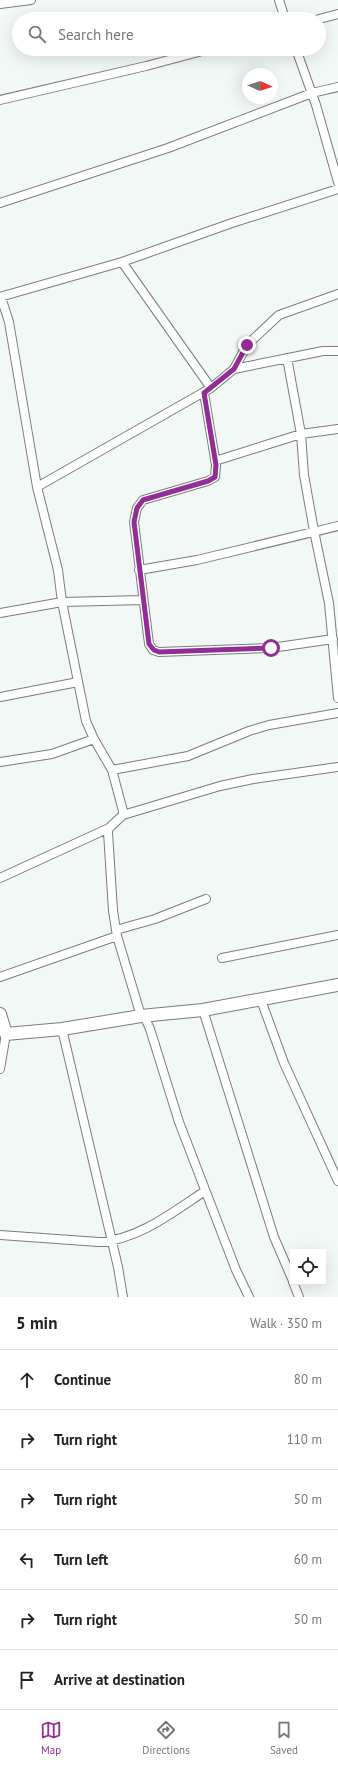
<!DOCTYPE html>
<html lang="en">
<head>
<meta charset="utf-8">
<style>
  body { margin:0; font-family:"PT Sans",sans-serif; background:#f2f2f2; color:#222 }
  .controls { position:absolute; right:12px; bottom:12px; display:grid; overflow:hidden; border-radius:0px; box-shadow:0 4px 16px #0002 }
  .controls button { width:36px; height:36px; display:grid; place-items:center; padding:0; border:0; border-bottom:1px solid #e0e0e0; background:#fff; color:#222; font:20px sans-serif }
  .compass { position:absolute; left:242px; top:68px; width:36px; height:36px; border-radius:50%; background:#fff; box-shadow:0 4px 16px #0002; rotate:93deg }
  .stop { position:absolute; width:12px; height:12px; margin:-9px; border:3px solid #912d94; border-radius:50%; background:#fff }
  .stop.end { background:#912d94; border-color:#fff; box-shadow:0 1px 4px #0008 }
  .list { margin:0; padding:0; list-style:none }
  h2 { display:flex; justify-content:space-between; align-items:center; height:52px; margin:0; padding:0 16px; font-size:17px }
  h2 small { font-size:13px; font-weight:400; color:#767676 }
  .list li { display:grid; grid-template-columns:26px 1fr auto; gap:12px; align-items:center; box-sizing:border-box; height:60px; padding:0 16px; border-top:1px solid #e0e0e0 }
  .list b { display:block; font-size:15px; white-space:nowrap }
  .list em { font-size:13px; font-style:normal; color:#767676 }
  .icon { flex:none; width:22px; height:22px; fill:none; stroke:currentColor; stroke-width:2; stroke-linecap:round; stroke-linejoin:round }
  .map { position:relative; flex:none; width:338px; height:1297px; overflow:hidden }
  .search { position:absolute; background:#fff; box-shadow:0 4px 16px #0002; left:12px; right:12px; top:12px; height:44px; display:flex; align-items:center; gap:10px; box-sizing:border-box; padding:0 14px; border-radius:22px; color:#767676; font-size:15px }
  .sheet { height:412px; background:#fff }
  nav { display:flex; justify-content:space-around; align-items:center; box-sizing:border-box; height:56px; border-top:1px solid #e0e0e0; background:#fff; font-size:11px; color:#767676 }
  nav a { display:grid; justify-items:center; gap:2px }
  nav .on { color:#912d94 }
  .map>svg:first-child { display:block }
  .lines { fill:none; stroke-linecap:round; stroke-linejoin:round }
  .street-casing { stroke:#787d7c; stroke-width:10 }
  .secondary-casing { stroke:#787d7c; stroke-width:14 }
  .street { stroke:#fff; stroke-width:8 }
  .secondary { stroke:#fff; stroke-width:12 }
  .route { stroke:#912d94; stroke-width:5 }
</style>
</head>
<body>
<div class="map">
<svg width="338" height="1297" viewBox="0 0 338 1297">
  <rect width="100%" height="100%" fill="#f2f8f6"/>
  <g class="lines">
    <!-- street casing -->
    <g class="street-casing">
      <path id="street" d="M279 0 285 19
        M0 4 31 0
        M319 19 338 14
        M296 49 316 105 338 182
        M0 100 146 66 210 49
        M0 203 168 148 312 93 338 87
        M122 262 211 388
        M0 297 122 262 232 223 338 189
        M1 297 9 322 37 487 58 570 62 602 86 721 94 739 112 770 123 811V815L109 828 108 832 113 911 117 936 141 1016 146 1020 150 1029 179 1122 236 1270 249 1297
        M287 358 301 434 304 475 314 531 329 603 338 698
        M234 369 323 351H338
        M204 393 216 465 215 477 208 481 143 500 137 508 134 522 149 644 153 650 159 652 271 648 333 639
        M215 461 301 434 338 429
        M37 487 211 388 234 369 247 345 279 315 338 294
        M139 570 197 560 338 526
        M0 613 62 602 143 600
        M0 697 78 682
        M0 762 52 754 94 739
        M112 770 188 756 249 731 269 725 338 713
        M123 815 220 786 253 779 338 767
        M0 878 109 828
        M116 930 155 919 206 899
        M222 958 338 935
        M0 977 117 936
        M261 1000 284 1063 338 1181
        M203 1010 274 1237 293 1281
        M62 1029 118 1267 123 1297
        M0 1069 6 1034
        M0 1235 99 1242C138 1240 173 1212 205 1191
        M293 1282 299 1297"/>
    </g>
    <!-- secondary casing -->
    <g class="secondary-casing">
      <path id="secondary" d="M0 1014 6 1034 62 1029 141 1016 203 1010 338 985"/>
    </g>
    <!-- street -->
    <use href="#street" class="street"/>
    <!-- secondary -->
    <use href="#secondary" class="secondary"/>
  </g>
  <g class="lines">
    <!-- route -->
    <path class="route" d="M247 345 234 369 204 393 216 465 215 477 208 481 143 500 137 508 134 522 149 644 154 650 159 652 271 648"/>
  </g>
</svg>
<div class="controls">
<button><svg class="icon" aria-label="locate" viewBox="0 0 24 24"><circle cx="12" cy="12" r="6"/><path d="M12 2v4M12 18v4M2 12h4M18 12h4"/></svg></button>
</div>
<svg class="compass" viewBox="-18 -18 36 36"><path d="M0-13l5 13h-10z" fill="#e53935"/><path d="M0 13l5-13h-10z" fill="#767676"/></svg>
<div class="stop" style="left:271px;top:648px"></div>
<div class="stop end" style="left:247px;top:345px"></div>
<div class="search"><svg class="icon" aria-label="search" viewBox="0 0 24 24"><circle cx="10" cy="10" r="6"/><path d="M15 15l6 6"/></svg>Search here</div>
</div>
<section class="sheet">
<h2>5 min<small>Walk · 350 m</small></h2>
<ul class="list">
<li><svg class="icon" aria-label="ahead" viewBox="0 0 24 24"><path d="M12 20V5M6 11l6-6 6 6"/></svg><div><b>Continue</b></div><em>80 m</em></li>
<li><svg class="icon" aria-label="right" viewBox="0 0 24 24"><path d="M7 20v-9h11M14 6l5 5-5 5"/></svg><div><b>Turn right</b></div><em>110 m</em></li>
<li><svg class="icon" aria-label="right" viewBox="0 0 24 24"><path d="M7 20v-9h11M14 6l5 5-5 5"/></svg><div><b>Turn right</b></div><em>50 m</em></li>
<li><svg class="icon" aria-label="left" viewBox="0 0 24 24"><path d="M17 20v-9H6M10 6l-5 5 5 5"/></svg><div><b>Turn left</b></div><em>60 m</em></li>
<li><svg class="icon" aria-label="right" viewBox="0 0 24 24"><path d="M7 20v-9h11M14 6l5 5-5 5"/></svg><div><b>Turn right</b></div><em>50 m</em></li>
<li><svg class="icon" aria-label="arrive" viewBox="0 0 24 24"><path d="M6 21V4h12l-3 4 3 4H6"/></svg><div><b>Arrive at destination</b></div></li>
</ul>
</section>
<nav>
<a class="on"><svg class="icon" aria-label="map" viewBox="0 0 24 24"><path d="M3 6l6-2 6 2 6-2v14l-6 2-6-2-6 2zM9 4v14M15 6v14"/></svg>Map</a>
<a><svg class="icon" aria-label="directions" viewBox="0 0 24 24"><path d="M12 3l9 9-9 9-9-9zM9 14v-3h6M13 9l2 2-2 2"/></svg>Directions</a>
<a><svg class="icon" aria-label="saved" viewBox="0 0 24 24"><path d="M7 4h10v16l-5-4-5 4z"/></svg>Saved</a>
</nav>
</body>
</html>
